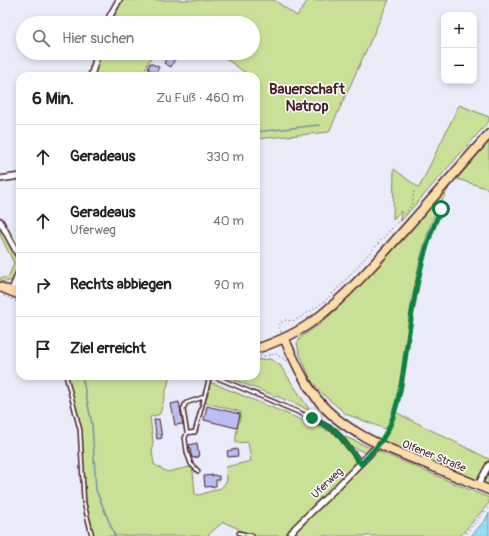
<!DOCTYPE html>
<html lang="de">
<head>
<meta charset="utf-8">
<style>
  body { margin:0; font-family:Pangolin,sans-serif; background:#f2f2f2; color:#222 }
  .controls { position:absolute; right:12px; top:12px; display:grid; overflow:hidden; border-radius:8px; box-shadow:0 2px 6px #0003 }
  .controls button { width:36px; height:36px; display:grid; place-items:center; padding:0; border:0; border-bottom:1px solid #e0e0e0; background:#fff; color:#222; font:20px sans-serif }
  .stop { position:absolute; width:12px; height:12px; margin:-9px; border:3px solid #0b8043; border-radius:50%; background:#fff }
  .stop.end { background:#0b8043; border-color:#fff; box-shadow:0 1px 4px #0008 }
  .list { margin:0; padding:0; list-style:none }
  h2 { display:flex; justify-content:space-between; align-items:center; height:52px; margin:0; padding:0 16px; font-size:17px }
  h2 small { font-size:13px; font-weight:400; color:#767676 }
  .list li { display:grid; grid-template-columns:26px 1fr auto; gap:12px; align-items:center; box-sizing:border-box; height:64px; padding:0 16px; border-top:1px solid #e0e0e0 }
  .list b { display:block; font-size:15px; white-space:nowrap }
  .list p { margin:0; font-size:13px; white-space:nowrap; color:#767676 }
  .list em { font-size:13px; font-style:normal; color:#767676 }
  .icon { flex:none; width:22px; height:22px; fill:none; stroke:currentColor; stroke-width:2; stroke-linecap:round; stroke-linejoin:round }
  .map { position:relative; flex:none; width:489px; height:536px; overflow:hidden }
  .search { position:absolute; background:#fff; box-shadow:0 2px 6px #0003; left:16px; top:16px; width:244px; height:44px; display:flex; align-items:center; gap:10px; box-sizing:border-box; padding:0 14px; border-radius:22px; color:#767676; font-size:15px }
  .panel { position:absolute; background:#fff; box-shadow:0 2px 6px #0003; left:16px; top:72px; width:244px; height:308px; border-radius:12px }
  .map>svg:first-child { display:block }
  .green { fill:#c9e196; stroke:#8a8060 }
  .water { fill:#93def4; stroke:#7692a4 }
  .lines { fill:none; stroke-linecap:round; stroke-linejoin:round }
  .stream { stroke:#7692a4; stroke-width:1.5 }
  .building { fill:#babef0; stroke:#4a1f2b }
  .service-casing { stroke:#4a1f2b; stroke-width:5.5 }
  .minor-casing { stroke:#4a1f2b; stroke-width:8 }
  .primary-casing { stroke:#4a1f2b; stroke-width:11 }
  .path { stroke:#4a1f2b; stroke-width:1; stroke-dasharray:1 3; stroke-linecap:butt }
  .service { stroke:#fff; stroke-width:2.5 }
  .minor { stroke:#fff; stroke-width:5 }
  .primary { stroke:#f9ddab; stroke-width:8 }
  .route { stroke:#0b8043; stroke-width:5 }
  .labels { text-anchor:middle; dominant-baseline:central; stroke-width:3; stroke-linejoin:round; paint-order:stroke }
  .street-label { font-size:11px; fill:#4a1f2b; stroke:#fff }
  .district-label { font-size:15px; font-weight:bold; fill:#4a1f2b; stroke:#fff }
</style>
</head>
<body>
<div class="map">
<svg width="489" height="536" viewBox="0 0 489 536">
  <rect width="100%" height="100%" fill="#eaecfa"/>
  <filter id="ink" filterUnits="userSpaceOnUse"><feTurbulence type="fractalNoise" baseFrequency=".025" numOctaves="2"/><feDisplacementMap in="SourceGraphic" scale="8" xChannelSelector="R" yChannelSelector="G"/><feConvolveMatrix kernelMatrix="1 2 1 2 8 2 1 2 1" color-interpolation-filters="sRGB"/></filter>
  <g filter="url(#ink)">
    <!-- green -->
    <path class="green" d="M122 0H274L297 16 308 0H389L329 132 256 139V76H250L218 53H253V23H110Z
      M101 53H153L142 76H94Z
      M459 105 489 117V121L400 222 401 211 393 219 394 169 419 188Z
      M489 141V189L457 179Z
      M452 182C445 196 435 211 430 226 411 281 408 342 397 399L393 411 489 459V486L382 443 388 430 346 414 325 396 311 380 299 352 297 343 301 337 323 322 349 297 408 234Z
      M0 225 18 258 17 270 14 280 4 282 0 281V278H5L9 276 14 263 0 235Z
      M270 359 280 365 311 412 299 405 224 376H256V360Z
      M68 376H170L160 414 150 417 153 441 152 452 154 464 167 472 190 467 193 471 195 494 199 495 221 488 227 481 226 467 251 461 248 442 236 443C235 433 239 422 241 412L203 402 210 382 338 435 359 464 292 527 287 536H248L237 528 223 522 207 536H94L86 502 81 432Z
      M343 436 489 498V503L460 536H292L297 530 373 456 350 446Z"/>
    <!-- water -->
    <path class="water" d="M489 513V536H471L486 519Z"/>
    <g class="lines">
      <!-- stream -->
      <path class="stream" d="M256 132 319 125
        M82 376 92 424 96 490 115 536"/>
    </g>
    <!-- building -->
    <path class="building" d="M168 55 175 59 171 67 164 63Z
      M150 63 159 67 156 73 148 69Z
      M179 402 183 424 175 425 171 404Z
      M207 406 240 414 237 428 204 420Z
      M159 419 162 438 157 439 154 420Z
      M197 443 199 457 192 458 189 445Z
      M237 449 238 456 228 457 227 451Z
      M215 475 216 476H219V480H216V486L205 487 204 476Z"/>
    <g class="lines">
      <!-- service casing -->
      <g class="service-casing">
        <path id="service" d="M66 376 80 430 84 503 92 536
          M213 376 312 418 336 431 361 463
          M187 433 195 432 210 376
          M198 471 191 464 187 453 185 438 187 433 183 409 186 403 204 397
          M239 533 252 536"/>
      </g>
      <!-- minor casing -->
      <g class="minor-casing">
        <path id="minor" d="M108 23 110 16 119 0
          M91 76 98 53
          M0 179 20 176
          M0 221 20 258
          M11 292 20 270
          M478 485 489 465
          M289 536 295 528 338 486 379 444"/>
      </g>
      <!-- primary casing -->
      <g class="primary-casing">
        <path id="primary" d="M0 287 20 295
          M284 338C294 359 303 381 318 400 343 432 387 448 424 463 446 472 467 481 489 490
          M256 349C277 342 298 333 316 319 350 293 379 258 408 226 435 195 462 165 489 134"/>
      </g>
      <!-- path -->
      <path class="path" d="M256 196 257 195
        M4 296 20 303
        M281 332 279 328V323L286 320 292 321 300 318 324 302 341 285 409 209 413 202 414 189
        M256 357 276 354 287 361
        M383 438C401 405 403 369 409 332 415 291 423 247 441 209
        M463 536 489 507"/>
      <!-- service -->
      <use href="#service" class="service"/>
      <!-- minor -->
      <use href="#minor" class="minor"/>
      <!-- primary -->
      <use href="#primary" class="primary"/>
    </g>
  </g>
  <g class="lines" filter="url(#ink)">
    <!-- route -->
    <path class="route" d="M312 418 336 431 361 464C372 452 384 440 390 425 402 395 404 364 409 332 415 291 423 247 441 209"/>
  </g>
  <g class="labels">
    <!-- street labels -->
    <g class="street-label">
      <text transform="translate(434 456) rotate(22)">Olfener Straße</text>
      <text transform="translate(327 483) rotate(-44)">Uferweg</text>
    </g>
    <!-- district labels -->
    <g class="district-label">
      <text x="307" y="89">Bauerschaft<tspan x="307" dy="17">Natrop</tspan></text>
    </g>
  </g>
</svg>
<div class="controls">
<button>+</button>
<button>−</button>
</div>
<div class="stop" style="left:441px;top:209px"></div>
<div class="stop end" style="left:312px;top:418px"></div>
<div class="search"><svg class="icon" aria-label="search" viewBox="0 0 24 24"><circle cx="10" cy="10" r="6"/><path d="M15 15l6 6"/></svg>Hier suchen</div>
<section class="panel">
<h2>6 Min.<small>Zu Fuß · 460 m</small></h2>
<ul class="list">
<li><svg class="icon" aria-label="ahead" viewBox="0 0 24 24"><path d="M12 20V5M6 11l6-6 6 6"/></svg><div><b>Geradeaus</b></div><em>330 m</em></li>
<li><svg class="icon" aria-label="ahead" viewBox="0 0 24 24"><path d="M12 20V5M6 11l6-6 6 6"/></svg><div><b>Geradeaus</b><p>Uferweg</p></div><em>40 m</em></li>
<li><svg class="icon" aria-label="right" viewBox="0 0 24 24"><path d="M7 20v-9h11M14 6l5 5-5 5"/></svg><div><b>Rechts abbiegen</b></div><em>90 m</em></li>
<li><svg class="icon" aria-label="arrive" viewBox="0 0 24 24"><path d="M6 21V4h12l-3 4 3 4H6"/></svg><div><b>Ziel erreicht</b></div></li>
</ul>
</section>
</div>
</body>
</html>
